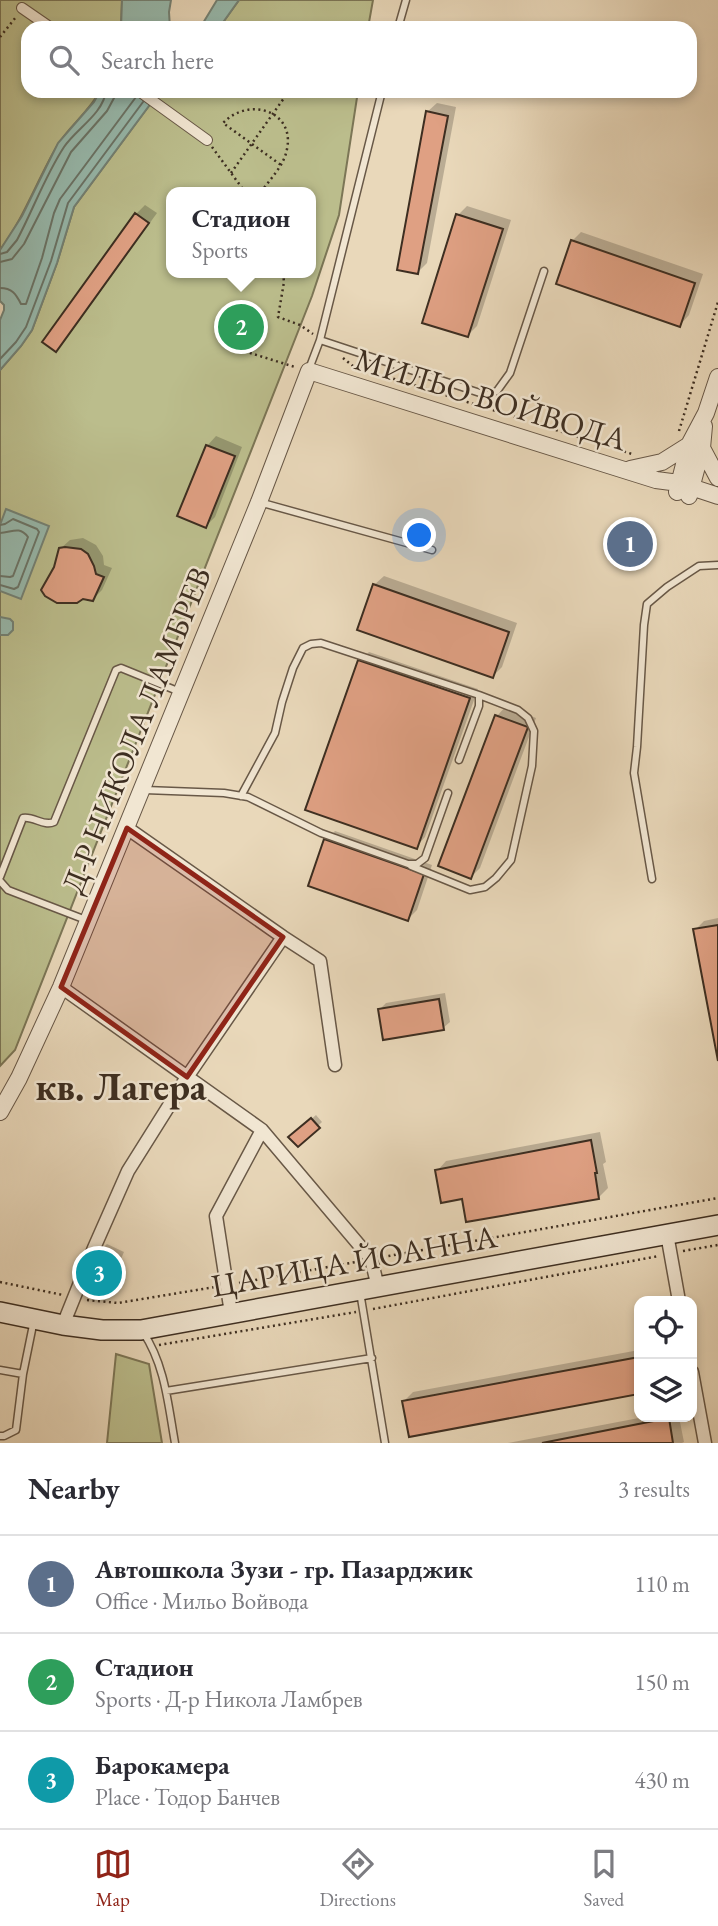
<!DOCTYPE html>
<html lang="en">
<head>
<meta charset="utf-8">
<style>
  body { margin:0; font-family:"EB Garamond",serif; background:#f7f7f7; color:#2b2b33 }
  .controls { position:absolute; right:21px; bottom:21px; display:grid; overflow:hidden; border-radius:14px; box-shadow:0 4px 10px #0003 }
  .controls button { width:63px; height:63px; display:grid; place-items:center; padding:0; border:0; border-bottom:2px solid #e1e1e2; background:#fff; color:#2b2b33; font:35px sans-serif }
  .you { position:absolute; left:420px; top:536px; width:24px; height:24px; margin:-18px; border:5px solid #fff; border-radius:50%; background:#1a73e8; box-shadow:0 0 0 10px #1a73e833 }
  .badge { display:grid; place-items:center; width:46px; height:46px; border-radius:50%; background:#8f2418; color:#fff; font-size:23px; font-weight:700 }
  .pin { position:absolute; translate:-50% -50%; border:4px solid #fff; box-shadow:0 2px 7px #0006 }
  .popup { position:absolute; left:166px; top:187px; width:150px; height:91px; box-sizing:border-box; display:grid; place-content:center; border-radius:14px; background:#fff; filter:drop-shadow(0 2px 5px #0005); font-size:23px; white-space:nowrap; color:#7c7c81 }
  .popup b { font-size:26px; color:#2b2b33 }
  .popup::after { content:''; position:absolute; left:50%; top:100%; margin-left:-14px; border:14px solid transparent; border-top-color:#fff }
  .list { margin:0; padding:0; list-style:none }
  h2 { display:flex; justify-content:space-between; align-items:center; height:91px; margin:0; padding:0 28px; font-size:30px }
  h2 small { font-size:23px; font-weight:400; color:#7c7c81 }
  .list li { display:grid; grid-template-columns:46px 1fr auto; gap:21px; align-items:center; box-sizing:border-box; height:98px; padding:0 28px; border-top:2px solid #e1e1e2 }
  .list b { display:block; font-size:26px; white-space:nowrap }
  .list p { margin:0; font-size:23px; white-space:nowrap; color:#7c7c81 }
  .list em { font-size:23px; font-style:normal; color:#7c7c81 }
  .icon { flex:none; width:38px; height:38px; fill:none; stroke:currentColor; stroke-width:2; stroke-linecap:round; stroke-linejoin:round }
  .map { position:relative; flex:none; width:718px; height:1443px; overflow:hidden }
  .search { position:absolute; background:#fff; box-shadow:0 4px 10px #0003; left:21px; right:21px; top:21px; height:77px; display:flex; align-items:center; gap:18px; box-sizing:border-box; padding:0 24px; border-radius:21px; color:#7c7c81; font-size:26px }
  .sheet { height:385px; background:#fff }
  nav { display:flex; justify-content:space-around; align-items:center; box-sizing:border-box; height:98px; border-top:2px solid #e1e1e2; background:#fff; font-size:19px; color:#7c7c81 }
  nav a { display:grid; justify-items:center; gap:4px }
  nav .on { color:#8f2418 }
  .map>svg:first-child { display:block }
  .green { fill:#bbbd8c; stroke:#7c7656; stroke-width:2; fill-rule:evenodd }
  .water { fill:#97baae; stroke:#738276; stroke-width:2 }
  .shadow { fill:#0003 }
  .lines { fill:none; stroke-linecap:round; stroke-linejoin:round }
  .shore { stroke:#6a7468; stroke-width:2 }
  .building { fill:#dfa083; stroke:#3d2e21; stroke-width:2 }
  .service-casing { stroke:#685847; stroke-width:9 }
  .pedestrian-casing { stroke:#685847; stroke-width:12 }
  .minor-casing { stroke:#685847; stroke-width:15 }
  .tertiary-casing { stroke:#685847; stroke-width:18 }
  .secondary-casing { stroke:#3d2e21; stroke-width:22 }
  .path { stroke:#3d2e21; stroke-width:2.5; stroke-dasharray:2 3.5; stroke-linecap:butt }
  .service { stroke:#f1e6d2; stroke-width:6 }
  .pedestrian { stroke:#f1e6d2; stroke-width:10 }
  .minor { stroke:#f1e6d2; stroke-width:12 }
  .tertiary { stroke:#f1e6d2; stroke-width:16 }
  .secondary { stroke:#f1e6d2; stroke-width:19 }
  .marked { fill:#8f2418; fill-opacity:0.2; stroke:#8f2418; stroke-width:5; stroke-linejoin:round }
  .labels { text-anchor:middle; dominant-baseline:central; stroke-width:5; stroke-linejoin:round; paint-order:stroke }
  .street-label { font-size:32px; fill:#3d2e21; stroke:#f1e6d2 }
  .district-label { font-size:38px; font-weight:bold; fill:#3d2e21; stroke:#f1e6d2 }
</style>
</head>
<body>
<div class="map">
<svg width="718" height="1443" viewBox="0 0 718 1443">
  <rect width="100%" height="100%" fill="#e9d8ba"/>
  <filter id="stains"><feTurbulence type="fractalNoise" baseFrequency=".00286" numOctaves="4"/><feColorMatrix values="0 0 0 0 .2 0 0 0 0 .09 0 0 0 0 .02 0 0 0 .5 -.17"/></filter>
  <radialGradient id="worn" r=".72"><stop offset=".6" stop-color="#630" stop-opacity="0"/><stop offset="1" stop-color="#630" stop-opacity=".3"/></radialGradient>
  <!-- green -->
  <path class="green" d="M0 0H122L121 28H28V91H100C89 112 69 126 57 146 37 180 24 218 0 250Z
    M239 0H373L368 28H219Z
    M160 91H358L339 215 312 296 15 1050 0 1066V370L21 346 32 330 57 263 74 207ZM171 192H311V273H171Z
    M116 1354 149 1364 162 1443H107Z"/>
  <!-- water -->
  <path class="water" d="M122 0H171L169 12 170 28H121Z
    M217 0H239L219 28H200Z
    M100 91H160L74 207 57 263 32 330 21 346 0 370V320L4 310V305L0 301V250L22 216 58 143 94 102Z
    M6 509 49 526 21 599 0 591V525Z
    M0 617 10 619 13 622V630L8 635H0Z"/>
  <!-- shadow -->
  <path class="shadow" d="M437 103 456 107 427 263 418 272 427 112Z
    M145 205 157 213 65 341 56 350 44 342 136 214Z
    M467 206 511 220 477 326 468 335 458 215Z
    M581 232 703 274 689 315 680 325 572 241Z
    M216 436 242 447 215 517 206 526 207 446Z
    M83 538 96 545 103 556 104 565 112 568 102 590 93 599 55 568 60 549 70 540Z
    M384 576 517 623 502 667 493 676 374 585Z
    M369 652 478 689 425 837 416 847 360 661Z
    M506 706 536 718 480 868 471 877 497 716Z
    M335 831 432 865 417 910 408 919 326 840Z
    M718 918V1051L695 930 704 921Z
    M445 993 450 1022 443 1028 379 1010 386 1003Z
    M316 1115 322 1122 298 1145 291 1137Z
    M600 1132 606 1162 603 1164 608 1188 598 1198 464 1197 437 1171 446 1161Z
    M107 1244 124 1252 111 1282 102 1291 97 1253Z
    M639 1350V1392L410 1435 404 1401 413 1392Z
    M644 1417H679L684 1442 682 1443H508Z"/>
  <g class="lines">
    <!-- shore -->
    <path class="shore" d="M0 254 7 252 17 240C33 210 45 176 64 147 76 129 103 114 106 91
      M0 262 12 259 24 244 71 152 107 111 114 98 115 91
      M0 288C12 288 16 294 21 304H26L42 258 54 213 60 199 136 97
      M0 359 16 342 26 327 51 261 68 203 143 102
      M0 525 5 524 13 519 37 529 39 532 18 587 14 589 0 585
      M0 533C11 533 19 525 28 537L13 576 10 577 0 576"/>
  </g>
  <!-- building -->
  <path class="building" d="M426 111 448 116 418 274 397 270Z
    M135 213 149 223 56 352 42 342Z
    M456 214 503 229 468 337 422 323Z
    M571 240 695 283 680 327 556 284Z
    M206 445 235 456 206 528 177 516Z
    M65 547 81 549 88 554 94 566 96 574 104 577 93 601 83 599 77 603H57L45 596 41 590 54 567 59 548Z
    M373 584 509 632 493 678 357 630Z
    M358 660 470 698 417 849 305 810Z
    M495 715 528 727 471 879 438 866Z
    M324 839 424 874 408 921 308 886Z
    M718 925V1061L693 929Z
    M439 999 444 1030 383 1040 378 1009Z
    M311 1118 320 1128 298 1147 288 1137Z
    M591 1140 597 1173H595L599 1199 466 1222 462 1199 441 1203 435 1170Z
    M96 1252 116 1261 102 1293 82 1284Z
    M639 1357V1394L409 1437 402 1401Z
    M669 1418 673 1443H542Z"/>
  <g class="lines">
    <!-- service casing -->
    <g class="service-casing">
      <path id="service" d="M398 28 406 0
        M320 340 486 395 497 391 510 373 544 271
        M309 369 320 340 382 91
        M259 502 432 550
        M145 790 224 793 248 797 321 833 408 864H417L425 858 448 793
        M241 796 275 733 282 702 293 668 303 648 311 644 321 643 479 695V706L459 760
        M411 866 470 890 485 887 496 878 511 860 532 766 534 731 528 718 518 710 479 695
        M0 877 23 818C34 816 44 827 54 822L116 670 121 668 180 692
        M652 879 634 773 637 747 644 625 647 604 667 587 699 566 718 565
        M0 881 8 890 86 920
        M360 1292 385 1443
        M143 1332C165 1365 168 1404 175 1443
        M0 1370 23 1374 34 1320
        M166 1391 372 1358
        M0 1436H4L16 1430 23 1374"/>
    </g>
    <!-- pedestrian casing -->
    <g class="pedestrian-casing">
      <path id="pedestrian" d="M22 8 51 28
        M139 91 207 140"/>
    </g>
    <!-- minor casing -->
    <g class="minor-casing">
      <path id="minor" d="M127 828 283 937 320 961 335 1065
        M61 987 262 1130 371 1259 378 1287
        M667 1234 679 1301
        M231 1313 216 1216 262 1130
        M63 1325 94 1248 128 1171 187 1077 283 937
        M692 1372 705 1443"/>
    </g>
    <!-- tertiary casing -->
    <g class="tertiary-casing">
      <path id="tertiary" d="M702 448 718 478
        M630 469 662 462 689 445
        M677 492 689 445 706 413 718 377
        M689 496 702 448 704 426
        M0 1112 19 1078 61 987 259 502 309 371 656 480 679 483 718 496"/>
    </g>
    <!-- secondary casing -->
    <g class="secondary-casing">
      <path id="secondary" d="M0 1312 63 1325 102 1330H141L718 1225"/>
    </g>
    <!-- path -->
    <path class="path" d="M0 37 16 17
      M212 147 245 192
      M231 173 289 91
      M261 192C270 179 284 166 287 149 295 111 249 96 223 123L281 165
      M283 273 284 282 278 317 300 325 313 334
      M234 348 295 367
      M343 358 353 366 632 454
      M679 431 718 302
      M683 1251 718 1245
      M383 1257 718 1198
      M0 1282 63 1295
      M239 1283 356 1262
      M87 1300 118 1303 215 1287
      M373 1309 659 1256
      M159 1345 356 1312"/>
    <!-- service -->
    <use href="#service" class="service"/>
    <!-- pedestrian -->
    <use href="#pedestrian" class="pedestrian"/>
    <!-- minor -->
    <use href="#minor" class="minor"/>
    <!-- tertiary -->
    <use href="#tertiary" class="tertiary"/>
    <!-- secondary -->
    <use href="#secondary" class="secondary"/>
  </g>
  <!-- marked area -->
  <path class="marked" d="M127 828 283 937 187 1077 61 987Z"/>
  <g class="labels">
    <!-- street labels -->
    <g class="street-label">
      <text transform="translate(491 399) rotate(17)">МИЛЬО ВОЙВОДА</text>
      <text transform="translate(136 730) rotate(-68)">Д-Р НИКОЛА ЛАМБРЕВ</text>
      <text transform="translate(354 1261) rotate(-10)">ЦАРИЦА ЙОАННА</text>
    </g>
    <!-- district labels -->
    <g class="district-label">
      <text x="121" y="1086">кв. Лагера</text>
    </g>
  </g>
  <rect width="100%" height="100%" filter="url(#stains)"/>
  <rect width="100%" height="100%" fill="url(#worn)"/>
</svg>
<div class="controls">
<button><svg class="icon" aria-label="locate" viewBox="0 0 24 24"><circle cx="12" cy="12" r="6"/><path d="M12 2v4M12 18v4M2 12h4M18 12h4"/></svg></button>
<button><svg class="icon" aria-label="layers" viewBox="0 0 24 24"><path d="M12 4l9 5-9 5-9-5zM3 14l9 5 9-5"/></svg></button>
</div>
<div class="you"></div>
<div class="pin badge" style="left:630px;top:544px;background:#5c6f8a">1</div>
<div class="pin badge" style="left:241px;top:327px;background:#2e9e5b">2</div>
<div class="popup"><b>Стадион</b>Sports</div>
<div class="pin badge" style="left:99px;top:1273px;background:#0f9aa8">3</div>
<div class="search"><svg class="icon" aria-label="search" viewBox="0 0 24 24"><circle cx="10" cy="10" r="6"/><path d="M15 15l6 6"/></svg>Search here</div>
</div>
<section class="sheet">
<h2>Nearby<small>3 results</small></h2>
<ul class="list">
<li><span class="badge" style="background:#5c6f8a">1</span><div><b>Автошкола Зузи - гр. Пазарджик</b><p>Office · Мильо Войвода</p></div><em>110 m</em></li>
<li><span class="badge" style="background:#2e9e5b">2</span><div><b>Стадион</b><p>Sports · Д-р Никола Ламбрев</p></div><em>150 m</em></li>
<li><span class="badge" style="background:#0f9aa8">3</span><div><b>Барокамера</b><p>Place · Тодор Банчев</p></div><em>430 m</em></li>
</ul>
</section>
<nav>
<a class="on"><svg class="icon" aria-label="map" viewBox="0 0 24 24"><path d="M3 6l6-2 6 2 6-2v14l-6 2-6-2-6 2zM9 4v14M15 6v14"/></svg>Map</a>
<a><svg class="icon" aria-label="directions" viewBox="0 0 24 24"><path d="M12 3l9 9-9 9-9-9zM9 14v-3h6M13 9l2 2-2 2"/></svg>Directions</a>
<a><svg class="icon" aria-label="saved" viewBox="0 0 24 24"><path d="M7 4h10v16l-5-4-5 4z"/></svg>Saved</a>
</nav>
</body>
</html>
